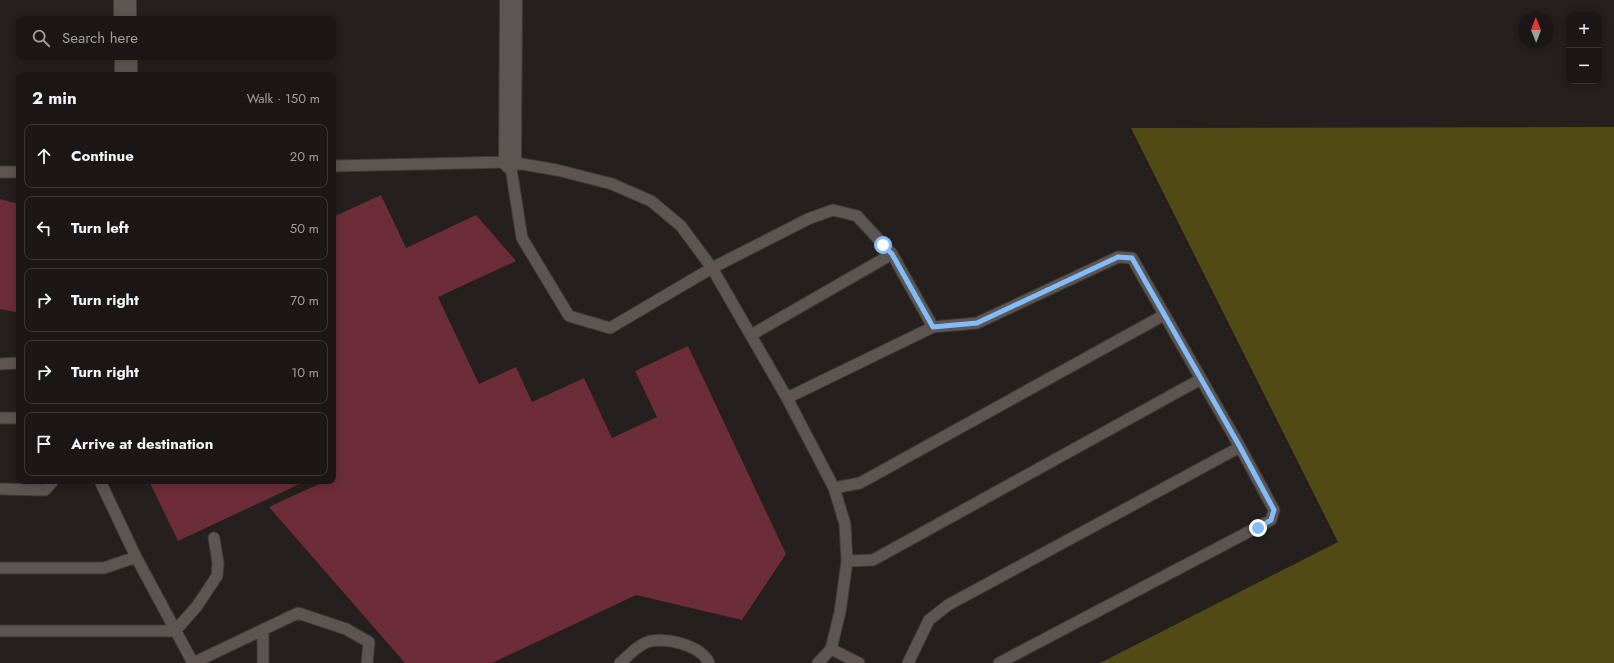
<!DOCTYPE html>
<html lang="en">
<head>
<meta charset="utf-8">
<style>
  body { margin:0; font-family:Jost,sans-serif; background:#25201f; color:#f1f3f6 }
  .controls { position:absolute; right:12px; top:12px; display:grid; overflow:hidden; border-radius:8px; box-shadow:0 2px 10px #0003 }
  .controls button { width:36px; height:36px; display:grid; place-items:center; padding:0; border:0; border-bottom:1px solid #3a3635; background:#1c1716; color:#f1f3f6; font:20px sans-serif }
  .compass { position:absolute; left:1518px; top:12px; width:36px; height:36px; border-radius:50%; background:#1c1716; box-shadow:0 2px 10px #0003; rotate:359deg }
  .stop { position:absolute; width:12px; height:12px; margin:-9px; border:3px solid #83bcfb; border-radius:50%; background:#fff }
  .stop.end { background:#83bcfb; border-color:#fff; box-shadow:0 1px 4px #0008 }
  .list { margin:0; padding:0; list-style:none }
  h2 { display:flex; justify-content:space-between; align-items:center; height:52px; margin:0; padding:0 16px; font-size:17px }
  h2 small { font-size:13px; font-weight:400; color:#a09fa1 }
  .list li { display:grid; grid-template-columns:26px 1fr auto; gap:12px; align-items:center; box-sizing:border-box; height:64px; margin:0 8px 8px; padding:0 8px; border:1px solid #3a3635; border-radius:8px }
  .list b { display:block; font-size:15px; white-space:nowrap }
  .list em { font-size:13px; font-style:normal; color:#a09fa1 }
  .icon { flex:none; width:22px; height:22px; fill:none; stroke:currentColor; stroke-width:2; stroke-linecap:round; stroke-linejoin:round }
  .map { position:relative; flex:none; width:1614px; height:663px; overflow:hidden }
  .search { position:absolute; background:#1c1716; box-shadow:0 2px 10px #0003; left:16px; top:16px; width:320px; height:44px; display:flex; align-items:center; gap:10px; box-sizing:border-box; padding:0 14px; border-radius:8px; color:#a09fa1; font-size:15px }
  .panel { position:absolute; background:#1c1716; box-shadow:0 2px 10px #0003; left:16px; top:72px; width:320px; height:412px; border-radius:8px }
  .map>svg:first-child { display:block }
  .forest { fill:#534b16 }
  .building { fill:#6c2d38 }
  .lines { fill:none; stroke-linecap:round; stroke-linejoin:round }
  .service-casing { stroke:#3e3937; stroke-width:13 }
  .minor-casing { stroke:#3e3937; stroke-width:24 }
  .service { stroke:#5c5552; stroke-width:11 }
  .minor { stroke:#5c5552; stroke-width:22 }
  .route { stroke:#83bcfb; stroke-width:5 }
</style>
</head>
<body>
<div class="map">
<svg width="1614" height="663" viewBox="0 0 1614 663">
  <rect width="100%" height="100%" fill="#251f1d"/>
  <!-- forest -->
  <path class="forest" d="M1614 127V663H1100L1338 542 1131 128Z"/>
  <!-- building -->
  <path class="building" d="M381 195 406 248 476 215 516 261 438 297 479 384 516 367 532 402 584 378 612 438 657 417 635 371 688 346 786 554 742 620 636 595 492 663H405L269 507 325 481H333L335 476 333 473V217Z
    M0 199 19 204V313L0 309Z
    M149 481H306L178 541Z"/>
  <g class="lines">
    <!-- service casing -->
    <g class="service-casing">
      <path id="service" d="M510 162 522 238 569 316 610 328 712 268 808 219 833 210 857 216 892 254 933 327
        M333 166 510 162 557 170 612 184 651 201 681 226 712 268 787 398 834 488 845 524 847 561 840 612 831 649 818 663
        M0 172H19
        M751 335 892 254
        M0 364 19 363
        M787 398 933 327 977 323 1118 257 1132 258 1240 447 1274 510 1271 520 999 663
        M0 418H19
        M100 481 136 557 193 663
        M834 488 860 483 1164 315
        M0 489 45 490 53 481
        M847 561 873 560 1201 379
        M0 568H104L136 557
        M263 630V663
        M0 631H175L197 606 217 576 218 563 214 538
        M831 649 859 663
        M193 663 298 613 346 629 369 642 367 663
        M620 663C627 657 636 647 645 643 662 635 701 645 709 663
        M908 663 929 620 948 605 1240 447"/>
    </g>
    <!-- minor casing -->
    <g class="minor-casing">
      <path id="minor" d="M125 0V19
        M126 57V75
        M510 162 511 0"/>
    </g>
    <!-- service -->
    <use href="#service" class="service"/>
    <!-- minor -->
    <use href="#minor" class="minor"/>
  </g>
  <g class="lines">
    <!-- route -->
    <path class="route" d="M883 245 892 254 933 327 977 323 1118 257 1132 258 1240 447 1274 510 1271 520 1258 528"/>
  </g>
</svg>
<div class="controls">
<button>+</button>
<button>−</button>
</div>
<svg class="compass" viewBox="-18 -18 36 36"><path d="M0-13l5 13h-10z" fill="#e53935"/><path d="M0 13l5-13h-10z" fill="#a09fa1"/></svg>
<div class="stop" style="left:883px;top:245px"></div>
<div class="stop end" style="left:1258px;top:528px"></div>
<div class="search"><svg class="icon" aria-label="search" viewBox="0 0 24 24"><circle cx="10" cy="10" r="6"/><path d="M15 15l6 6"/></svg>Search here</div>
<section class="panel">
<h2>2 min<small>Walk · 150 m</small></h2>
<ul class="list">
<li><svg class="icon" aria-label="ahead" viewBox="0 0 24 24"><path d="M12 20V5M6 11l6-6 6 6"/></svg><div><b>Continue</b></div><em>20 m</em></li>
<li><svg class="icon" aria-label="left" viewBox="0 0 24 24"><path d="M17 20v-9H6M10 6l-5 5 5 5"/></svg><div><b>Turn left</b></div><em>50 m</em></li>
<li><svg class="icon" aria-label="right" viewBox="0 0 24 24"><path d="M7 20v-9h11M14 6l5 5-5 5"/></svg><div><b>Turn right</b></div><em>70 m</em></li>
<li><svg class="icon" aria-label="right" viewBox="0 0 24 24"><path d="M7 20v-9h11M14 6l5 5-5 5"/></svg><div><b>Turn right</b></div><em>10 m</em></li>
<li><svg class="icon" aria-label="arrive" viewBox="0 0 24 24"><path d="M6 21V4h12l-3 4 3 4H6"/></svg><div><b>Arrive at destination</b></div></li>
</ul>
</section>
</div>
</body>
</html>
